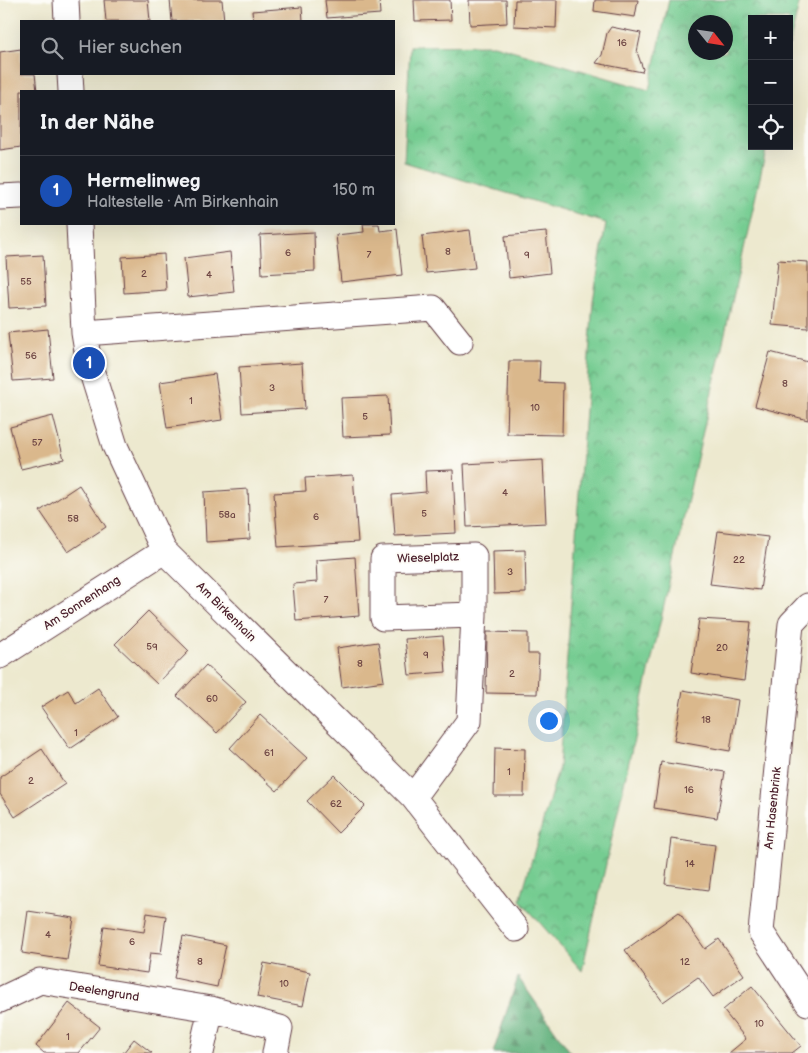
<!DOCTYPE html>
<html lang="de">
<head>
<meta charset="utf-8">
<style>
  body { margin:0; font-family:"Balsamiq Sans",sans-serif; background:#242831; color:#f1f3f6 }
  .controls { position:absolute; right:15px; top:15px; display:grid; overflow:hidden; border-radius:0px; box-shadow:0 5px 20px #0002 }
  .controls button { width:45px; height:45px; display:grid; place-items:center; padding:0; border:0; border-bottom:1px solid #363941; background:#171b24; color:#f1f3f6; font:25px sans-serif }
  .compass { position:absolute; left:688px; top:15px; width:45px; height:45px; border-radius:50%; background:#171b24; box-shadow:0 5px 20px #0002; rotate:120deg }
  .you { position:absolute; left:548px; top:720px; width:18px; height:18px; margin:-12px; border:4px solid #fff; border-radius:50%; background:#1a73e8; box-shadow:0 0 0 8px #1a73e833 }
  .badge { display:grid; place-items:center; width:32px; height:32px; border-radius:50%; background:#d93025; color:#fff; font-size:16px; font-weight:700 }
  .pin { position:absolute; translate:-50% -50%; border:2px solid #fff; box-shadow:0 1px 5px #0006 }
  .list { margin:0; padding:0; list-style:none }
  h2 { display:flex; justify-content:space-between; align-items:center; height:65px; margin:0; padding:0 20px; font-size:21px }
  h2 small { font-size:16px; font-weight:400; color:#9ea1a6 }
  .list li { display:grid; grid-template-columns:32px 1fr auto; gap:15px; align-items:center; box-sizing:border-box; height:70px; padding:0 20px; border-top:1px solid #363941 }
  .list b { display:block; font-size:19px; white-space:nowrap }
  .list p { margin:0; font-size:16px; white-space:nowrap; color:#9ea1a6 }
  .list em { font-size:16px; font-style:normal; color:#9ea1a6 }
  .icon { flex:none; width:28px; height:28px; fill:none; stroke:currentColor; stroke-width:2; stroke-linecap:round; stroke-linejoin:round }
  .map { position:relative; flex:none; width:808px; height:1053px; overflow:hidden }
  .search { position:absolute; background:#171b24; box-shadow:0 5px 20px #0002; left:20px; top:20px; width:375px; height:55px; display:flex; align-items:center; gap:12px; box-sizing:border-box; padding:0 18px; border-radius:0px; color:#9ea1a6; font-size:19px }
  .panel { position:absolute; background:#171b24; box-shadow:0 5px 20px #0002; left:20px; top:90px; width:375px; height:135px; border-radius:0px }
  .map>svg:first-child { display:block }
  .forest { fill:url(#forest-firs); stroke:#556853 }
  .park { fill:url(#park-crowns); stroke:#60765e; fill-rule:evenodd }
  .building { fill:#dab88c }
  .lines { fill:none; stroke-linecap:round; stroke-linejoin:round }
  .minor-casing { stroke:#623d44; stroke-width:27 }
  .minor { stroke:#fff; stroke-width:25 }
  .labels { text-anchor:middle; dominant-baseline:central; stroke-width:4; stroke-linejoin:round; paint-order:stroke }
  .number-label { font-size:10px; fill:#6e4543 }
  .street-label { font-size:12px; fill:#4a1f2b; stroke:#fdfcf7 }
</style>
</head>
<body>
<div class="map">
<svg width="808" height="1053" viewBox="0 0 808 1053">
  <defs>
    <pattern id="forest-firs" width="22" height="20" patternUnits="userSpaceOnUse" patternTransform="scale(1.25)"><rect width="22" height="20" fill="#60b07b"/><path d="M5 1l3.5 6h-7zM16 11l3.5 6h-7z" fill="#518f65"/></pattern>
    <pattern id="park-crowns" width="20" height="18" patternUnits="userSpaceOnUse" patternTransform="scale(1.25)"><rect width="20" height="18" fill="#75cc91"/><path d="M2 6a3 3 0 1 1 6 0M12 15a3 3 0 1 1 6 0" fill="none" stroke="#62a577"/></pattern>
  </defs>
  <rect width="100%" height="100%" fill="#fdfcf7"/>
  <filter id="ink" filterUnits="userSpaceOnUse"><feTurbulence type="fractalNoise" baseFrequency=".02" numOctaves="2"/><feDisplacementMap in="SourceGraphic" scale="10" xChannelSelector="R" yChannelSelector="G"/><feConvolveMatrix kernelMatrix="1 2 1 2 8 2 1 2 1" color-interpolation-filters="sRGB"/></filter>
  <filter id="wash" filterUnits="userSpaceOnUse"><feTurbulence type="fractalNoise" baseFrequency=".0096" numOctaves="4" result="noise"/><feDisplacementMap in="SourceGraphic" scale="20" xChannelSelector="R" yChannelSelector="G"/><feGaussianBlur stdDeviation="1.12" result="paint"/><feColorMatrix in="noise" values="0 0 0 0 0 0 0 0 0 0 0 0 0 0 0 0 0 1.4 0 .05"/><feComposite in="paint" operator="in"/></filter>
  <g filter="url(#wash)">
    <rect width="100%" height="100%" fill="#ede9cf"/>
    <!-- forest -->
    <path class="forest" d="M518 977 571 1053H493Z"/>
    <!-- park -->
    <path class="park" d="M669 0H800L789 46V19H752V146H767L582 971 520 900 559 767 593 301 606 223 404 162 410 46 494 45 649 90ZM696 22H726V52H696Z"/>
    <g id="blocks">
      <!-- building -->
      <path class="building" d="M104 0H148L150 21H106Z
        M170 0H222L224 21H172Z
        M325 0H379L380 14 327 18Z
        M414 0H450L451 20 415 21Z
        M469 0H506L507 23 470 25Z
        M515 0H557L556 28 514 26Z
        M595 0H638L635 17 594 11Z
        M302 7 303 21H253L252 11Z
        M611 27 641 33 637 52 643 69 642 72 596 63 602 55 607 33Z
        M21 49V74H35L37 91H21V147L0 150V52Z
        M363 224H379L380 231 397 229 402 275 341 282 336 235 364 232Z
        M470 230 475 268 426 273 422 236Z
        M314 232 315 271 262 274 260 235Z
        M546 232 550 273 509 278 505 236Z
        M230 252 234 292 188 297 184 258Z
        M164 254 166 290 124 293 122 257Z
        M43 255 46 306 9 308 6 257Z
        M778 260 808 262V328L772 325Z
        M48 329 53 378 13 381 8 333Z
        M770 352 808 362V420L755 406Z
        M509 361H540L539 382 563 383 562 435 507 434Z
        M302 363 305 409 242 413 239 367Z
        M215 374 222 420 167 428 160 382Z
        M388 396 390 435 343 437 341 398Z
        M53 416 64 459 21 469 10 427Z
        M543 460 546 523 467 527 464 464Z
        M453 470 456 533 395 536 392 495 426 492 425 471Z
        M353 475 358 542 278 547 274 493 306 491 305 478Z
        M79 485 106 527 68 552 40 511Z
        M248 489 250 539 206 542 204 492Z
        M718 531 768 537 760 590 710 584Z
        M525 550 526 593 494 594 493 551Z
        M355 557 359 616 296 621 293 584 317 582 316 560Z
        M148 611 189 651 157 684 115 644Z
        M699 619 751 622 744 681 691 673Z
        M487 632 528 633V654H539L537 694 486 693Z
        M443 636 446 672 409 675 405 639Z
        M378 642 384 681 342 687 337 648Z
        M206 665 246 702 217 733 177 696Z
        M98 688 118 717 70 749 41 707 68 690 76 703Z
        M683 690 738 700 730 751 674 741Z
        M260 715 307 758 277 791 230 748Z
        M495 748 525 749 524 796H494Z
        M42 749 65 784 15 817 0 794V777Z
        M661 762 725 772 717 818 654 808Z
        M334 775 365 806 338 833 307 801Z
        M671 839 715 845 709 890 665 884Z
        M28 911 74 918 67 960 22 953Z
        M679 912 705 949 719 939 744 975 713 997 698 977 663 1002 625 950Z
        M147 913 166 916 161 954 150 953 147 973 98 966 104 926 144 932Z
        M183 936 226 945 217 987 174 978Z
        M264 963 310 972 303 1006 257 997Z
        M752 986 801 1046 792 1053H729L746 1039 723 1010Z
        M69 1003 100 1027 79 1053H44L36 1046Z
        M134 1039 152 1053H123Z"/>
    </g>
  </g>
  <g filter="url(#ink)">
    <use href="#blocks" fill-opacity="0" stroke="#623d44" stroke-width="1"/>
    <g class="lines">
      <!-- minor casing -->
      <g class="minor-casing">
        <path id="minor" d="M66 0 67 21
          M70 74 71 91
          M0 197 21 196
          M79 224 84 333 89 363 115 446 164 551 413 797 516 929
          M84 333 433 308 460 342
          M808 606 791 624 761 932 808 1003
          M0 656 164 551
          M413 797 469 721 474 615V556L383 559V618L474 615
          M0 1000 40 981 211 1009 280 1028 275 1053
          M201 1053 211 1009"/>
      </g>
      <!-- minor -->
      <use href="#minor" class="minor"/>
    </g>
  </g>
  <g class="labels">
    <!-- number labels -->
    <g class="number-label">
      <text x="622" y="43">16</text>
      <text x="448" y="252">8</text>
      <text x="288" y="253">6</text>
      <text x="369" y="255">7</text>
      <text x="527" y="255">9</text>
      <text x="144" y="274">2</text>
      <text x="209" y="275">4</text>
      <text x="26" y="282">55</text>
      <text x="31" y="356">56</text>
      <text x="785" y="384">8</text>
      <text x="272" y="388">3</text>
      <text x="191" y="401">1</text>
      <text x="535" y="408">10</text>
      <text x="365" y="417">5</text>
      <text x="37" y="443">57</text>
      <text x="505" y="493">4</text>
      <text x="424" y="514">5</text>
      <text x="227" y="515">58a</text>
      <text x="316" y="517">6</text>
      <text x="73" y="519">58</text>
      <text x="739" y="560">22</text>
      <text x="510" y="572">3</text>
      <text x="326" y="600">7</text>
      <text x="152" y="647">59</text>
      <text x="722" y="648">20</text>
      <text x="426" y="655">9</text>
      <text x="360" y="664">8</text>
      <text x="512" y="674">2</text>
      <text x="212" y="699">60</text>
      <text x="706" y="720">18</text>
      <text x="76" y="733">1</text>
      <text x="269" y="753">61</text>
      <text x="509" y="772">1</text>
      <text x="31" y="781">2</text>
      <text x="689" y="790">16</text>
      <text x="336" y="804">62</text>
      <text x="690" y="864">14</text>
      <text x="48" y="935">4</text>
      <text x="132" y="942">6</text>
      <text x="200" y="962">8</text>
      <text x="685" y="962">12</text>
      <text x="284" y="984">10</text>
      <text x="759" y="1024">10</text>
      <text x="68" y="1037">1</text>
    </g>
    <!-- street labels -->
    <g class="street-label">
      <text transform="translate(428 558) rotate(-2)">Wieselplatz</text>
      <text transform="translate(82 603) rotate(-33)">Am Sonnenhang</text>
      <text transform="translate(226 612) rotate(45)">Am Birkenhain</text>
      <text transform="translate(773 808) rotate(-84)">Am Hasenbrink</text>
      <text transform="translate(104 992) rotate(9)">Deelengrund</text>
    </g>
  </g>
</svg>
<div class="controls">
<button>+</button>
<button>−</button>
<button><svg class="icon" aria-label="locate" viewBox="0 0 24 24"><circle cx="12" cy="12" r="6"/><path d="M12 2v4M12 18v4M2 12h4M18 12h4"/></svg></button>
</div>
<svg class="compass" viewBox="-18 -18 36 36"><path d="M0-13l5 13h-10z" fill="#e53935"/><path d="M0 13l5-13h-10z" fill="#9ea1a6"/></svg>
<div class="you"></div>
<div class="pin badge" style="left:89px;top:363px;background:#1a4fb4">1</div>
<div class="search"><svg class="icon" aria-label="search" viewBox="0 0 24 24"><circle cx="10" cy="10" r="6"/><path d="M15 15l6 6"/></svg>Hier suchen</div>
<section class="panel">
<h2>In der Nähe<small></small></h2>
<ul class="list">
<li><span class="badge" style="background:#1a4fb4">1</span><div><b>Hermelinweg</b><p>Haltestelle · Am Birkenhain</p></div><em>150 m</em></li>
</ul>
</section>
</div>
</body>
</html>
